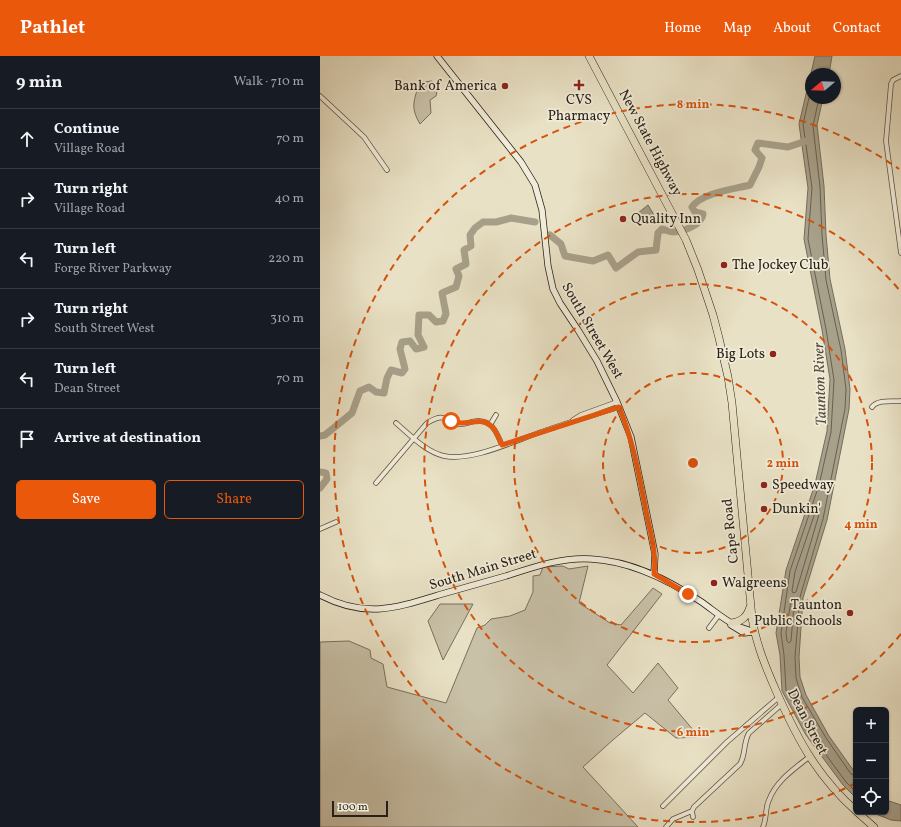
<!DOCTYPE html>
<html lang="en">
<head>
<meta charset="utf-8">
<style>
  body { margin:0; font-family:Vollkorn,serif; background:#242831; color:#f1f3f6 }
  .controls { position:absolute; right:12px; bottom:12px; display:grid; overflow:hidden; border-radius:6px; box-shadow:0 1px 3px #0004 }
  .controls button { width:36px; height:36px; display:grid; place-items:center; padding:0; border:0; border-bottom:1px solid #363941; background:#171b24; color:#f1f3f6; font:20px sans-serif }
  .compass { position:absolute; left:485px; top:12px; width:36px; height:36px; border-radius:50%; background:#171b24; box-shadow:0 1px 3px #0004; rotate:251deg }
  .scale { position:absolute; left:12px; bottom:10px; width:56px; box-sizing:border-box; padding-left:4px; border:2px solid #282117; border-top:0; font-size:11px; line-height:14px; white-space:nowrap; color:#282117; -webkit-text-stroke:3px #f1ecd9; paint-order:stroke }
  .stop { position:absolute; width:12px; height:12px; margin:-9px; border:3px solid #ea580c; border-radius:50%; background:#fff }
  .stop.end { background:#ea580c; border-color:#fff; box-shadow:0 1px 4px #0008 }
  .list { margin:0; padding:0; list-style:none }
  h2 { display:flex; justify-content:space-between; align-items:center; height:52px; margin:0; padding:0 16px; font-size:17px }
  h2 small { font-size:13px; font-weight:400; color:#9ea1a6 }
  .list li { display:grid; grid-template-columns:26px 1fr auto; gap:12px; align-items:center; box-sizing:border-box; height:60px; padding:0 16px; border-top:1px solid #363941 }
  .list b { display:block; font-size:15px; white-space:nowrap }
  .list p { margin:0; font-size:13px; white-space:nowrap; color:#9ea1a6 }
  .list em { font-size:13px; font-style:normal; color:#9ea1a6 }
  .actions { display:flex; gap:8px; padding:12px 16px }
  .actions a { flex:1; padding:9px 0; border:1px solid #ea580c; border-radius:6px; text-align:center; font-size:14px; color:#ea580c }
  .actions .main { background:#ea580c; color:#fff }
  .icon { flex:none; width:22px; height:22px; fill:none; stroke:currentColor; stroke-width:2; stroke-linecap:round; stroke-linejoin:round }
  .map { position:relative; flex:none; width:581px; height:771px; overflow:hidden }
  header { display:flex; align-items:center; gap:24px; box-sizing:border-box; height:56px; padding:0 20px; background:#ea580c; color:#fff }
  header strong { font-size:19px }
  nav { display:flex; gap:22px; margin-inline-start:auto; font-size:14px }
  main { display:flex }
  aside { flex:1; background:#171b24 }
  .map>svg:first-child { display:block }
  .green { fill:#c8c0a7; stroke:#78705f }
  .water { fill:#a7a08a; stroke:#746d5c }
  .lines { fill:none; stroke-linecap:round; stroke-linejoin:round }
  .shore { stroke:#686050; stroke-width:1 }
  .river { stroke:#a7a08a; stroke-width:7 }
  .street-casing { stroke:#585142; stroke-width:5.5 }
  .secondary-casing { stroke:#282117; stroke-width:7 }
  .highway-casing { stroke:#282117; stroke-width:8 }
  .street { stroke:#f1ecd9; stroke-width:4 }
  .secondary { stroke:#f1ecd9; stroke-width:5.5 }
  .highway { stroke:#e9e1c5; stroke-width:7 }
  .route { stroke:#ea580c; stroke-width:5 }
  .ring { fill:none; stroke:#d5530d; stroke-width:2; stroke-dasharray:7 5 }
  .poi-dot { fill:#8f2418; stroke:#f1ecd9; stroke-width:1.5 }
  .labels { text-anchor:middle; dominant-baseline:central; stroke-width:3.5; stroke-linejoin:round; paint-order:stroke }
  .poi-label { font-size:14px; fill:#282117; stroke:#f1ecd9; text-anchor:start }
  .street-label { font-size:14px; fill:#282117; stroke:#f1ecd9 }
  .water-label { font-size:15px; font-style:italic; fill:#544d3f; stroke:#f1ecd9 }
  .centre { fill:#d5530d; stroke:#f1ecd9; stroke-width:2 }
  .ring-label { font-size:12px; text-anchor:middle; font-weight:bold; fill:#d5530d; stroke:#f1ecd9; stroke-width:3.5; stroke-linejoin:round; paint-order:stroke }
</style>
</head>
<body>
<header>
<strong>Pathlet</strong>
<nav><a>Home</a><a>Map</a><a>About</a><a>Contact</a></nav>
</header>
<main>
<aside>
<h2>9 min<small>Walk · 710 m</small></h2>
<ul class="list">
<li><svg class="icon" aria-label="ahead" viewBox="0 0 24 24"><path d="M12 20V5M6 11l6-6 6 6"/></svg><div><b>Continue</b><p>Village Road</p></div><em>70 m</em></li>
<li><svg class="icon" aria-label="right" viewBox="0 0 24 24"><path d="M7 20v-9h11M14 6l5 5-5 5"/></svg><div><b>Turn right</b><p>Village Road</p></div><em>40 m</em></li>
<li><svg class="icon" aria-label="left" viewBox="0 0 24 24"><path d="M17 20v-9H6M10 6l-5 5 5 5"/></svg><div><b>Turn left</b><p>Forge River Parkway</p></div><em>220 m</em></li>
<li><svg class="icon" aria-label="right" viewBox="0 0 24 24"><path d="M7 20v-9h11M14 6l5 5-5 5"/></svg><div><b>Turn right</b><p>South Street West</p></div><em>310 m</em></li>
<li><svg class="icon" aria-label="left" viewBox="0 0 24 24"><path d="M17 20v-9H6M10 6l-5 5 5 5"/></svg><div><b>Turn left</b><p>Dean Street</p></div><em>70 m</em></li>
<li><svg class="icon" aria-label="arrive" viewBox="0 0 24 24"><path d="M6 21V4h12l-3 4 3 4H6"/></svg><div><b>Arrive at destination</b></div></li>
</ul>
<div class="actions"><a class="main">Save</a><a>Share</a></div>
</aside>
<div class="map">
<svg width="581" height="771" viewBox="0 0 581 771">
  <rect width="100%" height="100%" fill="#e9e1c5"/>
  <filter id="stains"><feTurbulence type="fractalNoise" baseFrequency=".005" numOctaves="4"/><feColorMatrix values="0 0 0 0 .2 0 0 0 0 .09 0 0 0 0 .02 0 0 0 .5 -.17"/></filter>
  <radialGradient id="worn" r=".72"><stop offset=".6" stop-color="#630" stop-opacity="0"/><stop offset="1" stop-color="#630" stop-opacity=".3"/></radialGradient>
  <!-- green -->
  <path class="green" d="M112 25 118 31 116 40 110 44 111 57 100 68C90 51 94 45 99 28L103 26Z
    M243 510 249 513 268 510 259 547 290 567 301 569 333 532 342 538 287 609 313 637 338 607 358 632 348 644 379 681 356 682 325 657 294 683 263 711 318 771H0V586L29 585 50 594 51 602 63 608 67 631 126 647 157 572 165 569 171 563 190 560 205 554 213 536V520L220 519 223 511Z
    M120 548H153L123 604 108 565Z"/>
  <!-- water -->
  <path class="water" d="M495 0H512L509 18H491V42H503L497 69 504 130 506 179 510 223 525 293 530 333 529 353 507 464 483 542 479 601 480 621 486 639 509 680 536 718V742L523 729 486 679 462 635 460 599 456 577 466 514 495 428 507 375 510 323 502 274 484 183 488 132 479 68Z
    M328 149 334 159 323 165 318 157Z
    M566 744 581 749V765L571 764 551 756H566Z"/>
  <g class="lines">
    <!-- shore -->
    <path class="shore" d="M491 33 483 68 492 132 488 183 506 273 514 324 511 376 499 429 470 515 461 577 464 599 466 634 490 677 526 726 536 736
      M499 42 493 70 500 131 502 179 506 224 521 294 526 333 525 353 503 463 480 541 475 601 476 622 482 641 506 682 531 718 536 720
      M496 455 499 456 498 462 476 536 473 537 472 535 475 516Z
      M471 547 474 549 471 585 469 587 467 585 466 577Z"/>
    <!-- river -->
    <path class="river" d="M230 179 241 188 245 200 273 205 288 199 296 212 318 196 336 194 338 177 342 173C346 174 350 176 354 176 365 175 381 169 383 158L375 156 372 151C381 137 414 133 430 129L439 111 442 102 435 94 438 87 468 91 489 84
      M0 380 5 379 32 357 40 335 49 331 56 336 64 337 67 322 71 314 82 317 85 313 80 293 82 286 90 285 96 293 104 291 98 279 99 259H109L116 266 123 265 126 258 122 237 136 231 139 220 136 213 146 208 144 194 151 190 150 179 155 172 163 166H176L191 162 215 166
      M0 416 6 417 7 423 0 432"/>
    <!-- street casing -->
    <g class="street-casing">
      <path id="street" d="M581 20 573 24 571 28 566 85 581 197
        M0 40 44 81 67 114
        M552 351C558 343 572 346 581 345
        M253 364 261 359 297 346
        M76 367C90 379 106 396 124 400 152 406 196 384 224 375 249 366 274 359 299 351
        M170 369 176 359
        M56 427 107 367C127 355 123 366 139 368 145 369 151 365 157 365 173 364 177 378 182 389
        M0 473 16 466
        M389 572 398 560
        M343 750 407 686 459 641
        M373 761 372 755 374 751 420 708C426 698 423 687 429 677L462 648
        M346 771 353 763 372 755
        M443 771C447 762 445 752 449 744 456 725 474 713 489 701"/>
    </g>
    <!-- secondary casing -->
    <g class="secondary-casing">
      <path id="secondary" d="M117 0 201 106 215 129 222 154 228 210 233 233 240 247 258 274 277 305 297 346 311 381 335 498 334 518
        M0 539C46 563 76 552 122 538 143 532 165 526 186 520 214 511 242 501 271 503 311 505 347 523 380 545 392 553 404 564 417 570 423 572 429 574 434 576
        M411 569 424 577 432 576"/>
    </g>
    <!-- highway casing -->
    <g class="highway-casing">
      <path id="highway" d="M269 0 366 184 378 214 393 259 399 282 408 321 412 347 432 562C436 588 446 612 457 637 478 684 497 720 536 755
        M412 567C422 565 427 561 430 551
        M537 756 554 771"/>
    </g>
    <!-- street -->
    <use href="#street" class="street"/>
    <!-- secondary -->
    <use href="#secondary" class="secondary"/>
    <!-- highway -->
    <use href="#highway" class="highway"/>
  </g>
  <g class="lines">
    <!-- route -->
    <path class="route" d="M131 365C146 372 162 358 173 372 177 376 179 384 182 389L299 351C313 384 319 419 326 455 330 476 337 497 334 518L368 538"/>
  </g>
  <!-- distance rings -->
  <g class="ring">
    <circle cx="373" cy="407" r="90"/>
    <circle cx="373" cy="407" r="179"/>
    <path d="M581 578A269 269 0 1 1 581 236"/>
    <path d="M536 727A359 359 0 1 1 579 113"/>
  </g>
  <!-- markers -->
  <g class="poi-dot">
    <path d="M257 23h4v4h4v4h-4v4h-4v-4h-4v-4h4z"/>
    <circle cx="185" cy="30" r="4"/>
    <circle cx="303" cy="163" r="4"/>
    <circle cx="404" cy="209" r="4"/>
    <circle cx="453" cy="298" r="4"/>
    <circle cx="444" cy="429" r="4"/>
    <circle cx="444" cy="453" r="4"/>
    <circle cx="394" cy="527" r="4"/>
    <circle cx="530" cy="557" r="4"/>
  </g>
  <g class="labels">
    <!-- poi labels -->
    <g class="poi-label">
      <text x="177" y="30" text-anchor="end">Bank of America</text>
      <text x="259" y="44" text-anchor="middle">CVS<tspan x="259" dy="16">Pharmacy</tspan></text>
      <text x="311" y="163">Quality Inn</text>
      <text x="412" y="209">The Jockey Club</text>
      <text x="445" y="298" text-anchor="end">Big Lots</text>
      <text x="452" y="429">Speedway</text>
      <text x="452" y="453">Dunkin'</text>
      <text x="402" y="527">Walgreens</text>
      <text x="522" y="549" text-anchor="end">Taunton<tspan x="522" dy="16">Public Schools</tspan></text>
    </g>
    <!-- street labels -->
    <g class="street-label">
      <text transform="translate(330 87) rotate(62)">New State Highway</text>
      <text transform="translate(272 275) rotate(60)">South Street West</text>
      <text transform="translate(411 475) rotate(-96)">Cape Road</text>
      <text transform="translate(163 514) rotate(-17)">South Main Street</text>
      <text transform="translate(487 666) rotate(63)">Dean Street</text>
    </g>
    <!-- water labels -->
    <g class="water-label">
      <text transform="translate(501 328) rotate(-92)">Taunton River</text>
    </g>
  </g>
  <circle cx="373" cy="407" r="6" class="centre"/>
  <g class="ring-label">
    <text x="373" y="52">8 min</text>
    <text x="463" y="411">2 min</text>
    <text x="541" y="472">4 min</text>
    <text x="373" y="680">6 min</text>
  </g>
  <rect width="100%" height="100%" filter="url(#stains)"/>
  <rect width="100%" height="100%" fill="url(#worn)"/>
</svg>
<div class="controls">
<button>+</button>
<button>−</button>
<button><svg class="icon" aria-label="locate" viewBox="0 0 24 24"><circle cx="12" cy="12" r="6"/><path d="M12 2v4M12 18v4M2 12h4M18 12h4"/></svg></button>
</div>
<svg class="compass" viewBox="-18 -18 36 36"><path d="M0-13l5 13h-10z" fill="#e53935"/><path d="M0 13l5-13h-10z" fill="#9ea1a6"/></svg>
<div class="scale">100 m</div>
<div class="stop" style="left:131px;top:365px"></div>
<div class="stop end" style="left:368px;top:538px"></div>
</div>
</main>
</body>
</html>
